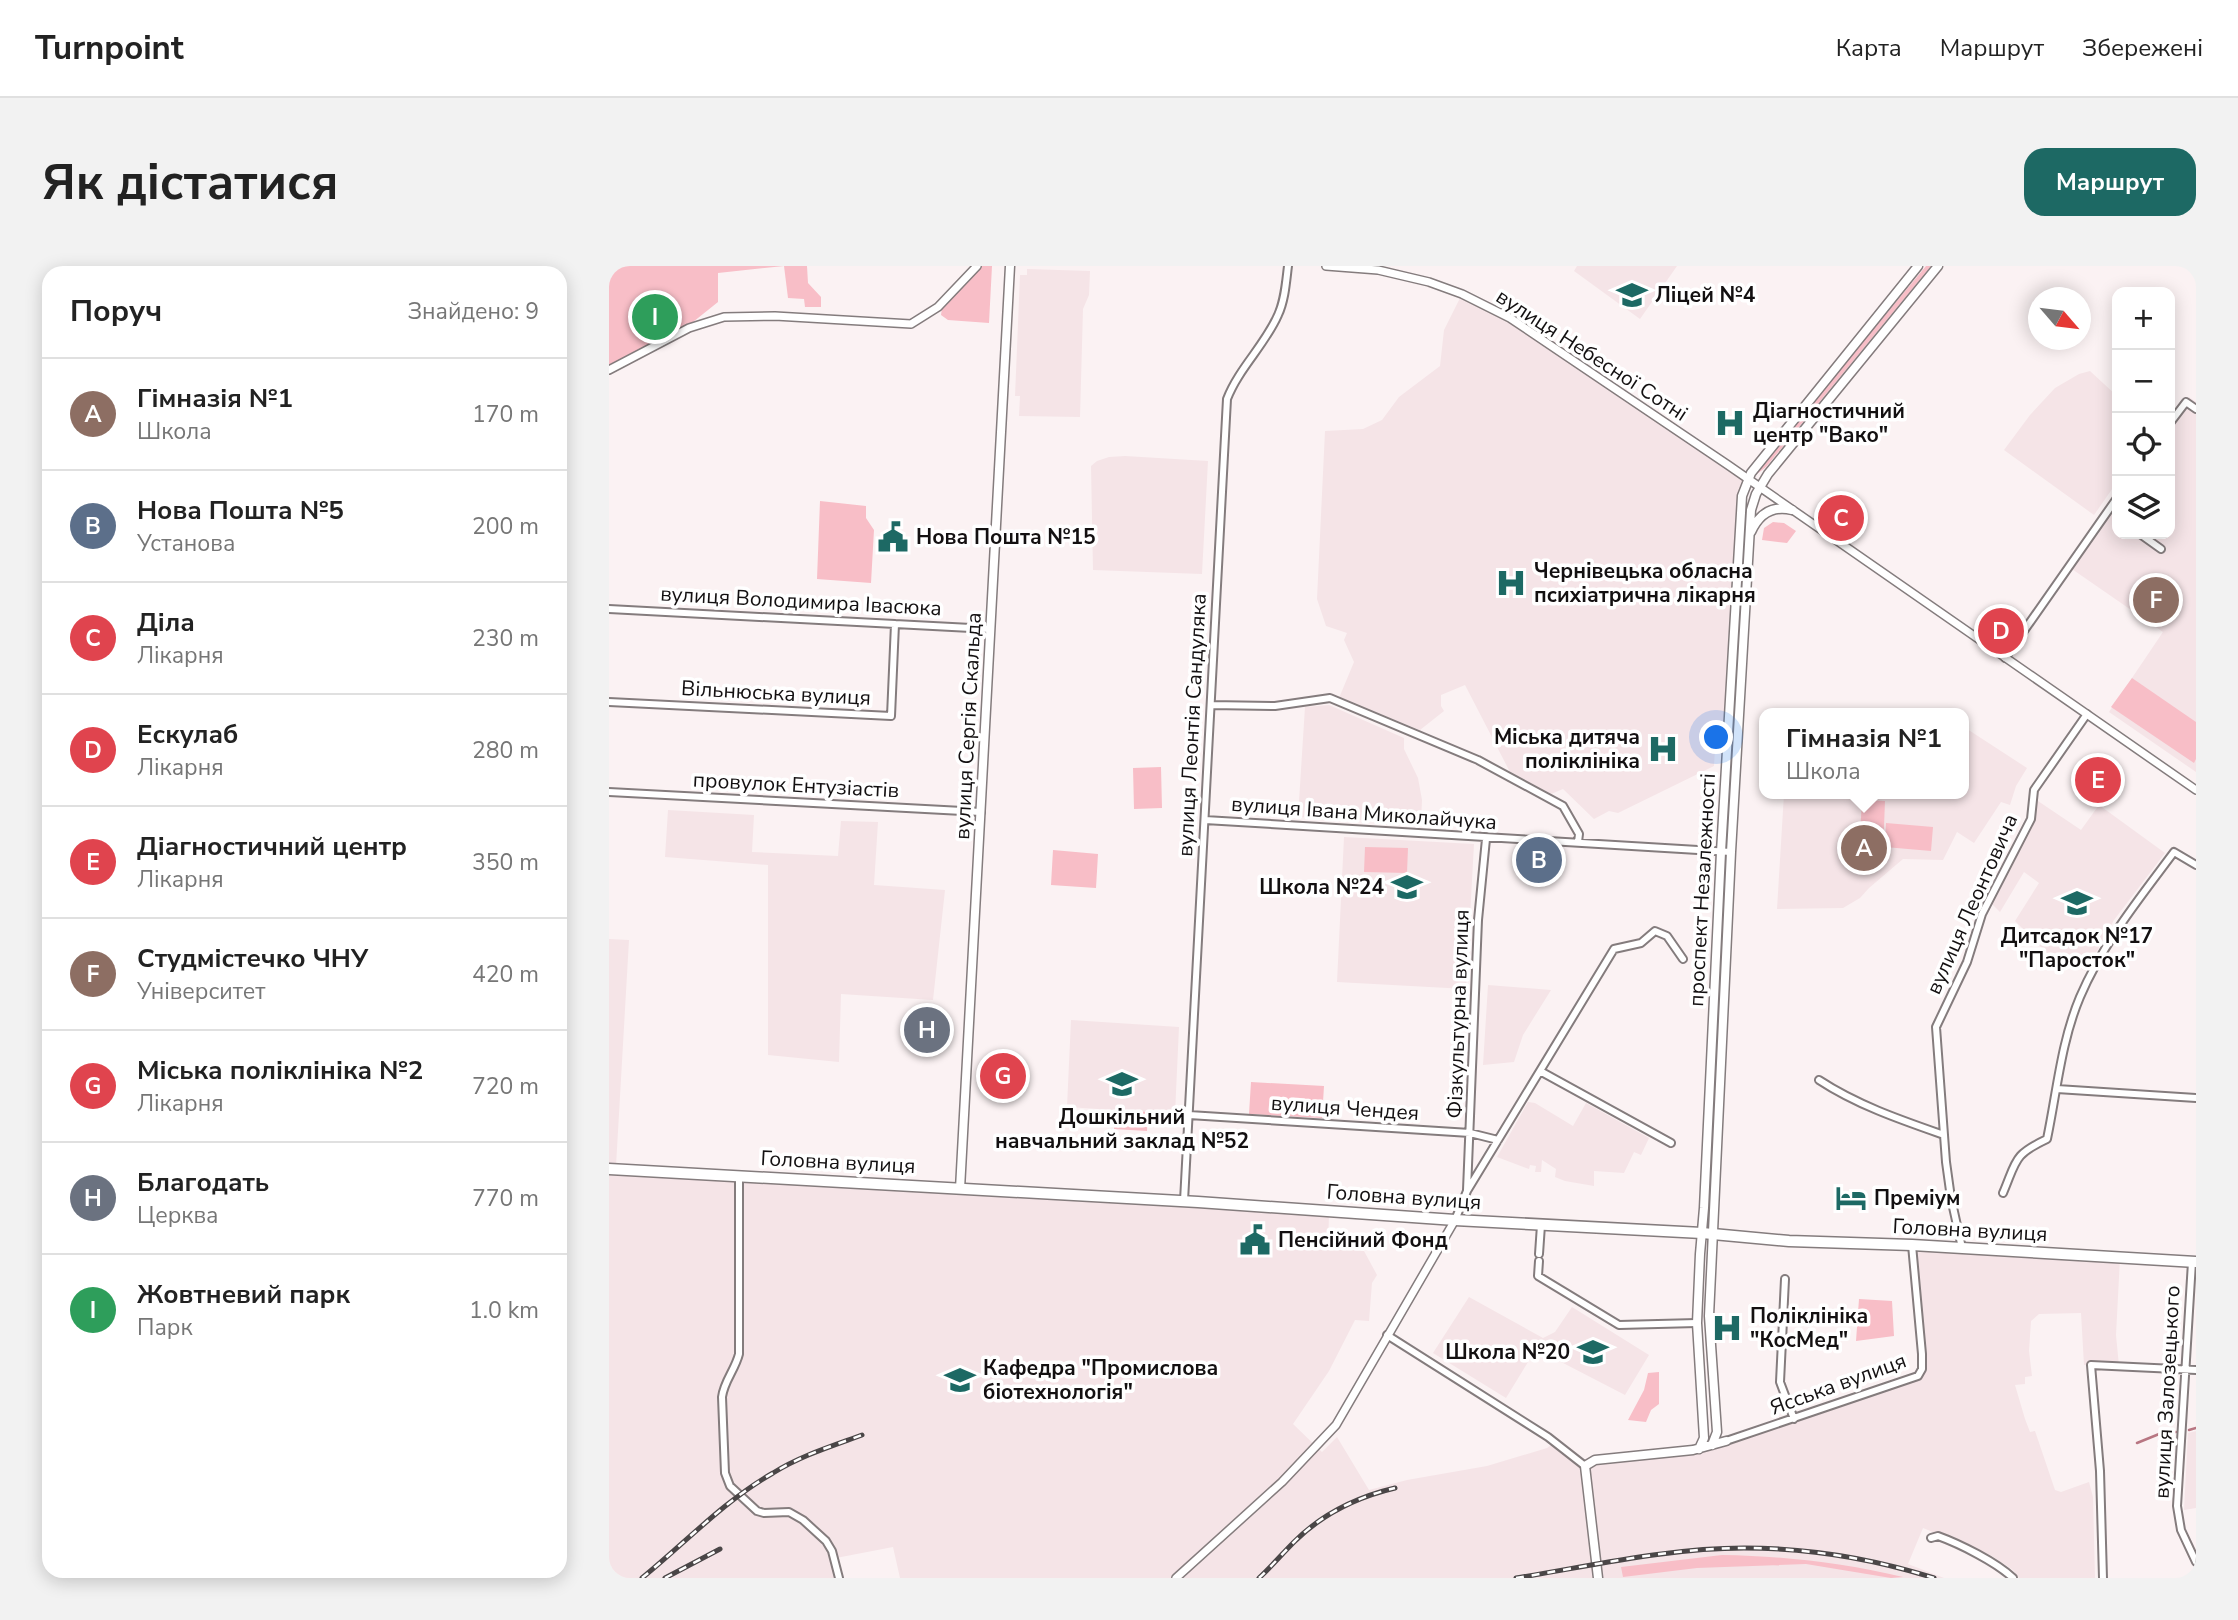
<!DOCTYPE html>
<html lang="uk">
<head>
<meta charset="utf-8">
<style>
  body { margin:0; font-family:"Nunito Sans",sans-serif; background:#f2f2f2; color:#222 }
  .controls { position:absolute; right:21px; top:21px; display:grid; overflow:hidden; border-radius:14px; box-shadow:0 4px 18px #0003 }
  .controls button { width:63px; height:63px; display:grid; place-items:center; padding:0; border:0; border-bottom:2px solid #e0e0e0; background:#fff; color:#222; font:35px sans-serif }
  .compass { position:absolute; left:1419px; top:21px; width:63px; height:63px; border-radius:50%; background:#fff; box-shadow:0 4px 18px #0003; rotate:118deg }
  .you { position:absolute; left:1108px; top:472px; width:24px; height:24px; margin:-18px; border:5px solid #fff; border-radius:50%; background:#1a73e8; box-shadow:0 0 0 10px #1a73e833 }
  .badge { display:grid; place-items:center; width:46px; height:46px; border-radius:50%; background:#1d6964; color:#fff; font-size:23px; font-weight:700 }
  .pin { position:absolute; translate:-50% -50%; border:4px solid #fff; box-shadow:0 2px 7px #0006 }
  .popup { position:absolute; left:1150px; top:442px; width:210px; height:91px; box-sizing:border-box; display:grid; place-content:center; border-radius:14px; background:#fff; filter:drop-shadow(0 2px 5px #0005); font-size:23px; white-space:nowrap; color:#767676 }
  .popup b { font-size:26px; color:#222 }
  .popup::after { content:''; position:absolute; left:50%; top:100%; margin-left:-14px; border:14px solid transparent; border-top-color:#fff }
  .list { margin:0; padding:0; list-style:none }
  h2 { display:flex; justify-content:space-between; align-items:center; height:91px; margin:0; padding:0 28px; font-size:30px }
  h2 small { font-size:23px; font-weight:400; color:#767676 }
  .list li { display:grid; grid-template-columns:46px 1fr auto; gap:21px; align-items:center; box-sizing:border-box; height:112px; padding:0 28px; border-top:2px solid #e0e0e0 }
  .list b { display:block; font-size:26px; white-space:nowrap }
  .list p { margin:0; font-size:23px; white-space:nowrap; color:#767676 }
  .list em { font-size:23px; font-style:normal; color:#767676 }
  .icon { flex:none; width:38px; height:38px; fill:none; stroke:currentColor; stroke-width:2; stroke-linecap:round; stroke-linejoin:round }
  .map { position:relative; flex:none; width:1587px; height:1312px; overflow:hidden; border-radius:21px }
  header { display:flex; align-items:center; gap:42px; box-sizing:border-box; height:98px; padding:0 35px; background:#fff; border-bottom:2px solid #e0e0e0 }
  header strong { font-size:33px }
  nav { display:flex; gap:38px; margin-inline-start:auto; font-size:24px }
  .intro { display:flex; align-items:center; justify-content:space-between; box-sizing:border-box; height:168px; padding:0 42px }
  h1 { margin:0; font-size:49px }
  .button { padding:18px 32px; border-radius:21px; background:#1d6964; color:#fff; font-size:24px; font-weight:700 }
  main { display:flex; gap:42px; padding:0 42px }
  aside { flex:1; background:#fff; border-radius:21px; box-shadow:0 4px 18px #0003 }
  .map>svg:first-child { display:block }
  .built { fill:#f5e4e7 }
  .green { fill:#f8bec7 }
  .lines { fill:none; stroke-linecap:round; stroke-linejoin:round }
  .stream { stroke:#b87682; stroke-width:2.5 }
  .minor-casing { stroke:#847c7d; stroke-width:10 }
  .tertiary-casing { stroke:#847c7d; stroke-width:10 }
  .secondary-casing { stroke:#847c7d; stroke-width:11 }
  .primary-casing { stroke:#847c7d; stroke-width:13 }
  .minor { stroke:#fff; stroke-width:6 }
  .tertiary { stroke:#fff; stroke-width:7 }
  .secondary { stroke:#fff; stroke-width:8 }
  .primary { stroke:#fff; stroke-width:10 }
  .rail-casing { stroke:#4a4647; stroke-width:5 }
  .rail { stroke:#fff; stroke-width:2.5; stroke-dasharray:8; stroke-linecap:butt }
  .labels { text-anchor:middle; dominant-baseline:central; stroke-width:7; stroke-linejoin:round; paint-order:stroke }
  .poi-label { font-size:21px; font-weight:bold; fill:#131011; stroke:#fff; text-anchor:start }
  .street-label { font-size:21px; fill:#131011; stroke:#fff }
</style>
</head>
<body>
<header>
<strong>Turnpoint</strong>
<nav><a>Карта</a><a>Маршрут</a><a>Збережені</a></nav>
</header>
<div class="intro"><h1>Як дістатися</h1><a class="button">Маршрут</a></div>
<main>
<aside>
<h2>Поруч<small>Знайдено: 9</small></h2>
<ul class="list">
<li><span class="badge" style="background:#8d6e63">A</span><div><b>Гімназія №1</b><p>Школа</p></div><em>170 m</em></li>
<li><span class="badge" style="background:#5c6f8a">B</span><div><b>Нова Пошта №5</b><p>Установа</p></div><em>200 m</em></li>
<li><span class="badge" style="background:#e0444e">C</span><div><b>Діла</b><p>Лікарня</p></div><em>230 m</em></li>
<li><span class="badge" style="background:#e0444e">D</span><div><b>Ескулаб</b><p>Лікарня</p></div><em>280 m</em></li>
<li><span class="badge" style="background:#e0444e">E</span><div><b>Діагностичний центр</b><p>Лікарня</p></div><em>350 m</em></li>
<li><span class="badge" style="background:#8d6e63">F</span><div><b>Студмістечко ЧНУ</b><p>Університет</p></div><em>420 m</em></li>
<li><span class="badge" style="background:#e0444e">G</span><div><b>Міська поліклініка №2</b><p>Лікарня</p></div><em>720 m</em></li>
<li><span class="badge" style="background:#6b7280">H</span><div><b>Благодать</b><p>Церква</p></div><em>770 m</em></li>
<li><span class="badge" style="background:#2e9e5b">I</span><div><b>Жовтневий парк</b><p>Парк</p></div><em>1.0 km</em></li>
</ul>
</aside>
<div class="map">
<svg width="1587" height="1312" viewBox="0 0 1587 1312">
  <rect width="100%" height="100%" fill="#fbf2f3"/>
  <!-- built -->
  <path class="built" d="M968 0H1068L1031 53 965 5Z
    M418 3 481 5 480 29 474 43 471 151 410 150 411 130H406L411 9H418Z
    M853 28 881 42 1139 213 1135 221 1118 482 1106 483 1105 500 1009 547 1000 545 985 553 954 523 942 528 901 506 856 419 832 429V440L835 445 811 464 730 432 745 396 735 374 738 367 717 360 708 333 716 165 754 163 773 154 790 131 831 100 835 64Z
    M1481 105 1508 130V216L1485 249 1395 184 1421 149 1446 122 1470 108Z
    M1580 131 1587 136V506L1500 446 1554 366 1460 301 1508 233V268H1561V158Z
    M516 190 599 195 593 308 484 304 482 200 488 195 500 191Z
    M720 439 795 472V483L809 512 813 534 812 557 689 551 696 441Z
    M1355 461 1418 502 1407 520 1401 539 1392 536 1365 577 1348 566 1334 594 1294 593 1260 622 1251 632 1234 642 1168 643 1175 528H1355Z
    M1426 533 1472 564 1490 539 1556 587 1505 654 1477 705 1458 697 1457 699 1438 687 1406 655 1430 617 1415 606 1391 646 1380 635 1423 554Z
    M59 544 145 549 143 586 229 590 232 555 269 556 265 619 336 624 324 734 232 728 230 796 159 789V599L56 591Z
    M735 571 865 578 857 723 728 716Z
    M0 673 20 674 7 900H0Z
    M879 719 942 724 914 769 905 796 874 799Z
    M462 754 570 761 566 848 458 841Z
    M919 836 926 837 964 860 977 837 1040 872 1032 889 1025 886 1015 907 985 905V920L956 915 946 911 947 903 933 894 932 906H926L927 900 921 899 920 903 888 891Z
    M0 904 720 948 719 982 755 985 768 1009 763 1017 760 1055 746 1054 720 1105 684 1158 713 1186 728 1171 760 1224 798 1214 878 1200 938 1182 945 1177 977 1200 980 1197 1084 1184 1309 1111 1313 1104 1303 980 1511 992 1507 1069 1510 1100 1475 1099 1472 1047 1430 1048 1422 1055 1420 1085 1423 1110 1416 1111V1118L1406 1119 1416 1153 1421 1166 1426 1165 1446 1224 1452 1226 1480 1216 1484 1231 1486 1312H1410L1404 1304 1383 1290 1314 1262 1299 1298 1335 1312H291L284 1281 227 1292 231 1312H0Z
    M860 1031 934 1072 946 1066 963 1041 1040 1089 1016 1129 927 1083 897 1132 824 1087Z
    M1587 1165V1242L1575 1244 1579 1167Z"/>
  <!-- green -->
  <path class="green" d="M0 0H198L199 17 212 31V41H196L195 33 179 32 175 0 109 7V36L79 60 0 103Z
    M372 0H383L380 57 339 54 332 49 333 42Z
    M1317 0H1322L1157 201 1148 208 1187 156Z
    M211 235 257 240V252L265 264 262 317 208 313Z
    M1164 256 1175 257 1187 265 1178 277 1153 274 1155 262Z
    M1523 412 1587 456V493L1585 497 1502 441Z
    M552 501 553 542 525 543 524 502Z
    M1253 534 1276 535 1274 586 1250 585Z
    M1277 557 1324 561 1322 585 1276 581Z
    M756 581 799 582 798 607 755 606Z
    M444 584 489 588 487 622 442 619Z
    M642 816 715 820 713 852 640 848Z
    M506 844 539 846 538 865 505 863Z
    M1250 1033 1283 1035 1285 1070 1247 1075Z
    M1050 1106V1138L1042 1144 1037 1156 1019 1154 1035 1124 1039 1107Z
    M1113 1289C1175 1290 1234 1297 1294 1311L1282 1312 1197 1298 1088 1302 1014 1311 1012 1301Z"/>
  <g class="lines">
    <!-- stream -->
    <path class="stream" d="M1580 1164 1587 1162
      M1528 1177 1555 1166H1567"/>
    <!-- minor casing -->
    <g class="minor-casing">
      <path id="minor" d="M1561 157 1577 136 1587 143
        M1531 268 1552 283
        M0 343 381 363
        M1396 392 1508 232
        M0 436 282 450 286 358
        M602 439 666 440 721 432 869 494 954 540 970 568 969 576
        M0 526 372 546
        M596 554 1122 586
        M931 805 1062 877
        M1210 814C1248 839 1292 854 1335 869
        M1448 823 1587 832
        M580 849 861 867 889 874
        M130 910V1088C126 1104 115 1115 113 1131L116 1207 121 1220 148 1245 155 1247 180 1246 194 1254 217 1275 223 1285 230 1312
        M858 924 869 654 877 573
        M1394 927C1408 894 1404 889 1438 873 1448 825 1452 776 1471 731 1494 677 1530 633 1565 586L1587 599
        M575 935 618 133C630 102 656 79 669 49 676 34 677 16 679 0
        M846 954 858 925 1005 683 1032 677 1046 665 1058 670 1074 693
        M1353 982 1342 932 1337 896 1327 761 1358 696 1373 648 1422 553 1425 524 1478 448
        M930 988 932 959
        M930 995 929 1010 1010 1059 1088 1057
        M1583 996 1568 1240 1572 1264 1587 1296
        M1176 1013 1171 1116 1185 1153
        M778 1069 939 1171 976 1200
        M1117 1175 1309 1110 1313 1103V1088L1303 979
        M1322 1272 1329 1270C1351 1278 1387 1296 1404 1312
        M1494 1312 1491 1205 1482 1099 1587 1104"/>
    </g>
    <!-- tertiary casing -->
    <g class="tertiary-casing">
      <path id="tertiary" d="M717 0 769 4 820 16 853 28 901 52 1119 199 1587 524
        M0 104 80 62 115 51 166 50 302 58 329 41 368 0
        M567 1312 673 1216 727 1159 846 954"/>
    </g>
    <!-- secondary casing -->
    <g class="secondary-casing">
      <path id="secondary" d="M1142 266C1150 248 1163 239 1183 244
        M351 923 401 0
        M1103 1179 1108 1166 1100 1050 1122 586 1142 244 1147 228 1159 208 1329 0
        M1090 1183 1095 1172 1088 1057 1091 988 1095 942 1112 586 1133 230 1142 207 1309 0
        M989 1312 976 1200 986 1194 1084 1184 1117 1175"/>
    </g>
    <!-- primary casing -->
    <g class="primary-casing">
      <path id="primary" d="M0 903 589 936 846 954 1093 967 1180 975 1303 979 1587 996"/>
    </g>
    <!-- minor -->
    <use href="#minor" class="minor"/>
    <!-- tertiary -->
    <use href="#tertiary" class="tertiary"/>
    <!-- secondary -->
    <use href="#secondary" class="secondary"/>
    <!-- primary -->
    <use href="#primary" class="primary"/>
    <!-- rail casing -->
    <g class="rail-casing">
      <path id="rail" d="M33 1312C76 1277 115 1235 164 1207 191 1190 223 1180 253 1169
        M56 1312 111 1283
        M650 1312C662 1301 673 1288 685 1276 713 1248 748 1231 786 1222
        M907 1312C982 1300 1059 1282 1135 1282 1199 1282 1265 1293 1325 1312"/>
    </g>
    <!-- rail -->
    <use href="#rail" class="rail"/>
  </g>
  <!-- icons -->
  <defs>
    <g id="school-bare" transform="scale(2.415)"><path d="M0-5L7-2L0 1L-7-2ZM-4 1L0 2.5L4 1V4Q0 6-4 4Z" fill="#1d6964" stroke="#fff" stroke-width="2.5" paint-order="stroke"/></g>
    <g id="hospital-bare" transform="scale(2.415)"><path d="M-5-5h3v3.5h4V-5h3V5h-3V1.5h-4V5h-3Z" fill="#1d6964" stroke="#fff" stroke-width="2.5" paint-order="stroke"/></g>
    <g id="civic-bare" transform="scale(2.415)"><path d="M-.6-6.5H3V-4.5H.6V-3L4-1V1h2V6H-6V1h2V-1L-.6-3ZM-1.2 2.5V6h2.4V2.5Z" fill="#1d6964" stroke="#fff" stroke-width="2.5" paint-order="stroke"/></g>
    <g id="hotel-bare" transform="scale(2.415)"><path d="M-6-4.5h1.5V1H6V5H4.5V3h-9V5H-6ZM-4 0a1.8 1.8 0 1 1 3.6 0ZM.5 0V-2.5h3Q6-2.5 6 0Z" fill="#1d6964" stroke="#fff" stroke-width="2.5" paint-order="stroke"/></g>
    <g id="university-bare" transform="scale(2.415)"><path d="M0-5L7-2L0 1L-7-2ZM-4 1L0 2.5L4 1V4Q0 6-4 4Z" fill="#1d6964" stroke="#fff" stroke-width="2.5" paint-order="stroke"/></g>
  </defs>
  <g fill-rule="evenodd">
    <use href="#school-bare" x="1023" y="29"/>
    <use href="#hospital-bare" x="1121" y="157"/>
    <use href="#civic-bare" x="284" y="271"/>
    <use href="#hospital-bare" x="902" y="317"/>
    <use href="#hospital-bare" x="1054" y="483"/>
    <use href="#school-bare" x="798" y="621"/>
    <use href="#school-bare" x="1468" y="637"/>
    <use href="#school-bare" x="513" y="818"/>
    <use href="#hotel-bare" x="1242" y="932"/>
    <use href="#civic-bare" x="646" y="974"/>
    <use href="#hospital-bare" x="1118" y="1062"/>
    <use href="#school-bare" x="984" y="1086"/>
    <use href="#university-bare" x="351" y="1114"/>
  </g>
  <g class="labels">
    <!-- poi labels -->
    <g class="poi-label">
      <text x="1046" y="29">Ліцей №4</text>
      <text x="1144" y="145">Діагностичний<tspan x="1144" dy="24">центр "Вако"</tspan></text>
      <text x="307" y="271">Нова Пошта №15</text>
      <text x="925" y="305">Чернівецька обласна<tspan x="925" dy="24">психіатрична лікарня</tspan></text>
      <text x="1031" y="471" text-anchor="end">Міська дитяча<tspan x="1031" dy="24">поліклініка</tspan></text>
      <text x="775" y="621" text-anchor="end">Школа №24</text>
      <text x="1468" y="670" text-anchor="middle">Дитсадок №17<tspan x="1468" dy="24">"Паросток"</tspan></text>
      <text x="513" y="851" text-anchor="middle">Дошкільний<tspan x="513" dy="24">навчальний заклад №52</tspan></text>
      <text x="1265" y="932">Преміум</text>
      <text x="669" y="974">Пенсійний Фонд</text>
      <text x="1141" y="1050">Поліклініка<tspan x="1141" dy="24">"КосМед"</tspan></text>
      <text x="961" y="1086" text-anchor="end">Школа №20</text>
      <text x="374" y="1102">Кафедра "Промислова<tspan x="374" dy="24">біотехнологія"</tspan></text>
    </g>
    <!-- street labels -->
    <g class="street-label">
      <text transform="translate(983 89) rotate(33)">вулиця Небесної Сотні</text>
      <text transform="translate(192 335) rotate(3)">вулиця Володимира Івасюка</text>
      <text transform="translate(167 427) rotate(3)">Вільнюська вулиця</text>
      <text transform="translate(583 459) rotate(-87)">вулиця Леонтія Сандуляка</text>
      <text transform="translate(359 460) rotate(-87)">вулиця Сергія Скальда</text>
      <text transform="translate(187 519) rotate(3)">провулок Ентузіастів</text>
      <text transform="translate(755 547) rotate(4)">вулиця Івана Миколайчука</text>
      <text transform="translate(1093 624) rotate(-87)">проспект Незалежності</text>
      <text transform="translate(1363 638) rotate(-66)">вулиця Леонтовича</text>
      <text transform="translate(849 748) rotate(-88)">Фізкультурна вулиця</text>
      <text transform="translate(736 842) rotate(4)">вулиця Чендея</text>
      <text transform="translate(229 896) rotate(3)">Головна вулиця</text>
      <text transform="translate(795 931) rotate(4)">Головна вулиця</text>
      <text transform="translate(1361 964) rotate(3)">Головна вулиця</text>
      <text transform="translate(1229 1118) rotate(-20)">Ясська вулиця</text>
      <text transform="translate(1558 1126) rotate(-87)">вулиця Залозецького</text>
    </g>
  </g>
</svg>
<div class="controls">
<button>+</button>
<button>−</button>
<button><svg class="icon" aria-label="locate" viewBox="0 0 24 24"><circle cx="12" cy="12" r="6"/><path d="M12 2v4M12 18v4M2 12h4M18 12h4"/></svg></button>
<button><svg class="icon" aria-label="layers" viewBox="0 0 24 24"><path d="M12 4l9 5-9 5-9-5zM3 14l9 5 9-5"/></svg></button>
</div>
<svg class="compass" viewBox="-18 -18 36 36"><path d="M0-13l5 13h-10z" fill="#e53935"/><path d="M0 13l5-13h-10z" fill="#767676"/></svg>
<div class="you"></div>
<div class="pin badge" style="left:1255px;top:582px;background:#8d6e63">A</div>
<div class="popup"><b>Гімназія №1</b>Школа</div>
<div class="pin badge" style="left:930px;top:594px;background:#5c6f8a">B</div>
<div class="pin badge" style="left:1232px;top:252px;background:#e0444e">C</div>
<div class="pin badge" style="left:1392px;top:365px;background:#e0444e">D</div>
<div class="pin badge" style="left:1489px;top:514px;background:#e0444e">E</div>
<div class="pin badge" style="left:1547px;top:334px;background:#8d6e63">F</div>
<div class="pin badge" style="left:394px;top:810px;background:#e0444e">G</div>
<div class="pin badge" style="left:318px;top:764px;background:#6b7280">H</div>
<div class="pin badge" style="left:46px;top:51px;background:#2e9e5b">I</div>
</div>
</main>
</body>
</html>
